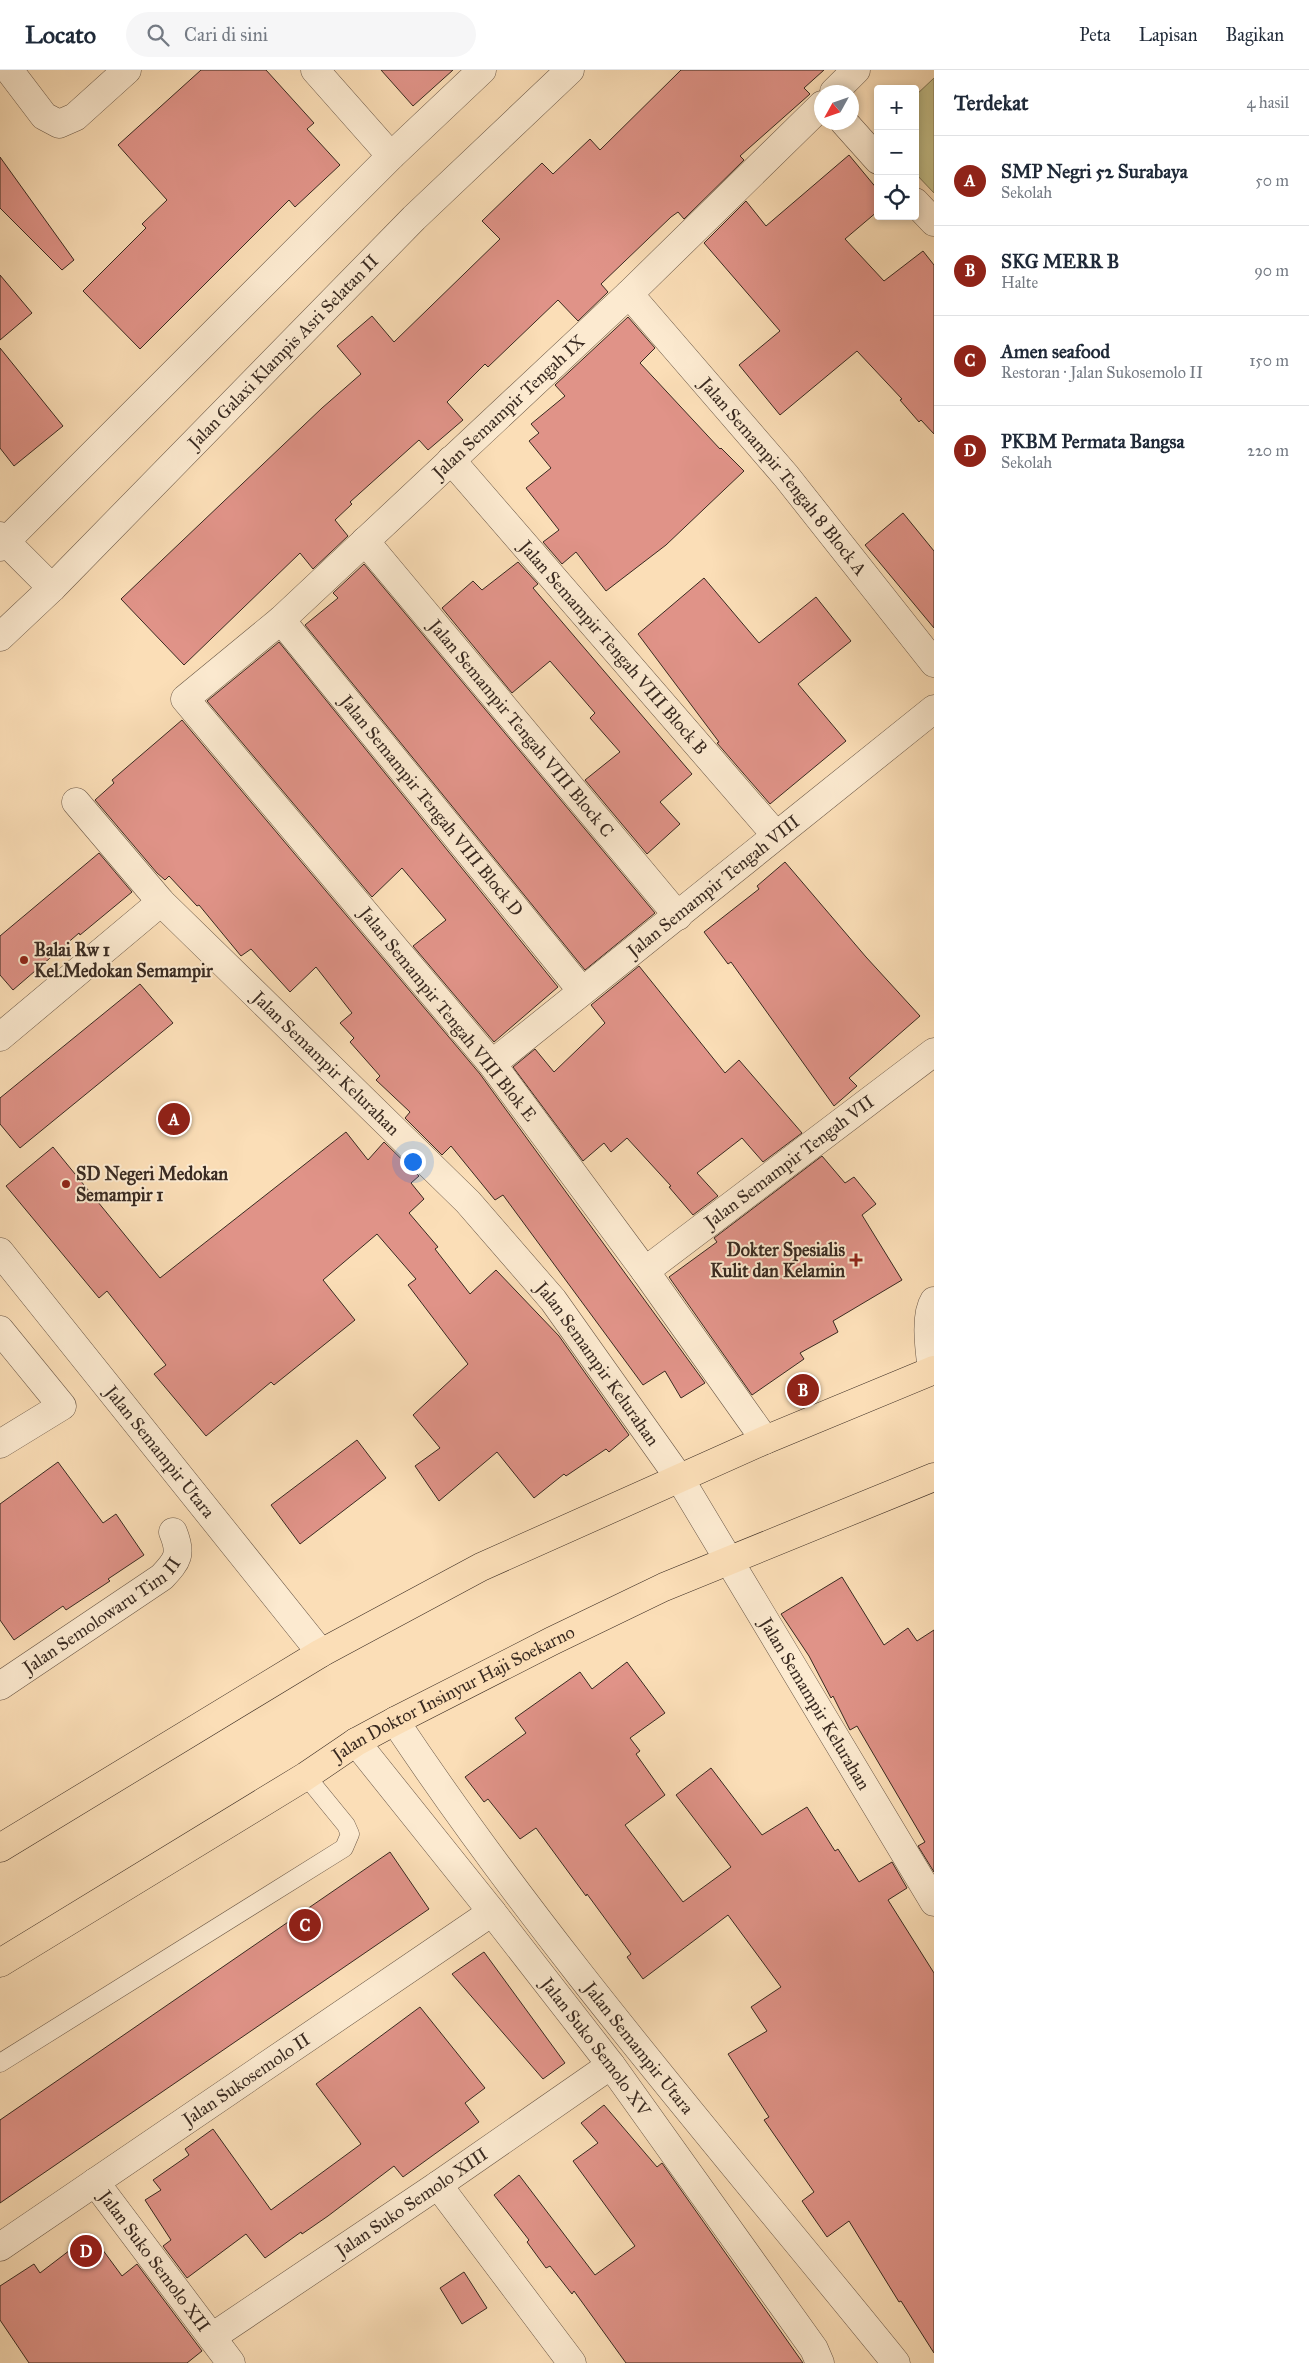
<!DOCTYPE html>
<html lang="id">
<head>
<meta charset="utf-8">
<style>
  body { margin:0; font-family:"IM FELL Great Primer",serif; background:#f6f6f7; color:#1f2937 }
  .controls { position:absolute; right:15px; top:15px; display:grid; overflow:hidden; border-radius:5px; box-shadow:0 2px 8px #0003 }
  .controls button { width:45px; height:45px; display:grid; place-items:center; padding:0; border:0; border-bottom:1px solid #e0e1e3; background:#fff; color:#1f2937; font:25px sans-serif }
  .compass { position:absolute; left:814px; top:15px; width:45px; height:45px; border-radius:50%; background:#fff; box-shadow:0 2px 8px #0003; rotate:230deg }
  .you { position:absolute; left:412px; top:1091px; width:18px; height:18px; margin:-12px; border:4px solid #fff; border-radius:50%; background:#1a73e8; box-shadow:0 0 0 8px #1a73e833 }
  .badge { display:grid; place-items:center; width:32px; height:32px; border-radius:50%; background:#8f2418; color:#fff; font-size:16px; font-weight:700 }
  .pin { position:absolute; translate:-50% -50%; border:2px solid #fff; box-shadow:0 1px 5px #0006 }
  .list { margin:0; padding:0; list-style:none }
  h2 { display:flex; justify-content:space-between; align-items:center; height:65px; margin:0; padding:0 20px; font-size:21px }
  h2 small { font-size:16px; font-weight:400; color:#747a83 }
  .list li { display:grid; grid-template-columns:32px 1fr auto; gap:15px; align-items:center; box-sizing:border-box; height:90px; padding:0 20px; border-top:1px solid #e0e1e3 }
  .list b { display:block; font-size:19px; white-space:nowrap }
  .list p { margin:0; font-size:16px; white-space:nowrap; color:#747a83 }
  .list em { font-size:16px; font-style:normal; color:#747a83 }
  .icon { flex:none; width:28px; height:28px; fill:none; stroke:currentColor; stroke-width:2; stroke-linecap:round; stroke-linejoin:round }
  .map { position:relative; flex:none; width:934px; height:2293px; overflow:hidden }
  header { display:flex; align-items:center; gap:30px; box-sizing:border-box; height:70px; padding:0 25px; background:#fff; border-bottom:1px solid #e0e1e3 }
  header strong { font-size:24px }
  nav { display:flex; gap:28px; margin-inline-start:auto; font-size:18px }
  .search { width:350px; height:45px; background:#f6f6f7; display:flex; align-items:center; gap:12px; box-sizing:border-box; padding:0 18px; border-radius:28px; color:#747a83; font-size:19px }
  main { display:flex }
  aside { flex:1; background:#fff }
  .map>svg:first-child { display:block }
  .green { fill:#c4c08a; stroke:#7e7556 }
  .building { fill:#e09388; stroke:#392a21 }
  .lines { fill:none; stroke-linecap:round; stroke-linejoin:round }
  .lane-casing { stroke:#6a5746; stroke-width:19 }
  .street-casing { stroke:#6a5746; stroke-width:29 }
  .primary-casing { stroke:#392a21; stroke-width:29 }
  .lane { stroke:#fcead0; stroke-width:18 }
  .street { stroke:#fcead0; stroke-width:28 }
  .primary { stroke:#fbdeb7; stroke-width:28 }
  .poi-dot { fill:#8f2418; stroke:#fcead0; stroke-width:2 }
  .labels { text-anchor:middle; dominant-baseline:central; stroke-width:4; stroke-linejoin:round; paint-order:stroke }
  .street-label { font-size:18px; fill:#392a21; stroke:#fcead0 }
  .poi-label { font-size:18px; font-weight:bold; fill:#392a21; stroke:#fcead0; text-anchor:start }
</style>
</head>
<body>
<header>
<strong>Locato</strong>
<div class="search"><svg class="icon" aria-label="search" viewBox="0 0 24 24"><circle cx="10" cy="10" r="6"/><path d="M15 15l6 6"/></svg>Cari di sini</div>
<nav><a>Peta</a><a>Lapisan</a><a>Bagikan</a></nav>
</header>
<main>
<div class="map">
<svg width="934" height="2293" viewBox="0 0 934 2293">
  <rect width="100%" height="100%" fill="#fbdeb7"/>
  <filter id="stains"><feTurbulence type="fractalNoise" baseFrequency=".004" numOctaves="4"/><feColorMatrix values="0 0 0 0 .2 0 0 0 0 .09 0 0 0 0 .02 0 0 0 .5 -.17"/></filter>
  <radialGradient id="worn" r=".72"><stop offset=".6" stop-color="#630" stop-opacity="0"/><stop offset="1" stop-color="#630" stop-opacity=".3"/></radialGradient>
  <!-- green -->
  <path class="green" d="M934 8V123L915 103V26Z"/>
  <!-- building -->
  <path class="building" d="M201 0H266L314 53 307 59 340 95 295 137 289 130 140 279 83 221 146 158 142 154 167 130 118 75Z
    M381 0H453L413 36Z
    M681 0H824L804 18 810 24 740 86 744 90 684 149 678 142 671 147 601 214 608 222 578 251 558 230 488 297 485 294 447 332 463 350 428 380 419 370 350 432 352 434 335 450 348 466 313 499 300 483 184 595 121 529 322 338 361 304 337 276 372 246 394 272 500 169 482 151 542 93 553 104 590 69 600 80Z
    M849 85 878 120V141L845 169 884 211 923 181 934 195V364L921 350 919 352 900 330 902 329 857 281 780 345 739 295 780 261 704 173 746 131 766 156Z
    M0 87 74 190 62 200 0 138Z
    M0 205 32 243 0 270Z
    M628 247 655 278 640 293 720 379 721 378 744 401 666 475 606 521 576 482 562 494 543 472 559 460 526 418 551 398 529 371 539 363 531 354 565 326 555 315Z
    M0 278 63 356 14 396 0 378Z
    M903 443 934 481V558L865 475Z
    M518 492 538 514 533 518 692 704 660 732 680 754 647 784 585 710 620 682 590 648 595 643 550 591 512 623 442 538 473 511 482 520Z
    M364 494 655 843 585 900 305 555 338 528 333 523Z
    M704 508 759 573 816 527 851 571 798 614 846 671 770 734 717 673 719 672 638 564Z
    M279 572 558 917 494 972 413 876 446 850 402 798 372 827 207 631Z
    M182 650 480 1004 705 1313 681 1328 665 1301 643 1315 503 1125 495 1130 451 1076 442 1085 405 1048 410 1042 376 1010 380 1006 350 972 354 968 340 953 352 943 316 897 290 922 251 879 241 886 199 835 197 836 169 806 165 810 157 803 95 730 114 713 112 710Z
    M99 783 132 822 80 865 79 863 13 920 0 905V866Z
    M785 792 866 887 920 946 849 1008 857 1016 834 1036 731 892 728 894 704 862 759 819 757 816Z
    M639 896 725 1003 739 990 802 1063 763 1092 742 1068 697 1103 718 1126 693 1145 669 1117 671 1116 627 1068 611 1082 604 1073 583 1091 513 997 535 979 554 1002 605 953 591 935Z
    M140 914 173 953 20 1078 0 1054V1028Z
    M346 1062 368 1090 384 1072 419 1106 411 1113 424 1129 409 1143 438 1177 435 1179 470 1224 496 1200 559 1266 629 1365 609 1382 606 1379 566 1406 564 1404 534 1428 497 1382 439 1431 415 1396 440 1378 413 1345 468 1294 408 1215 416 1209 377 1164 323 1210 355 1250 274 1315 271 1312 206 1366 154 1304 166 1295 107 1221 99 1228 6 1116 53 1077 160 1208Z
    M822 1086 845 1113 854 1107 876 1134 862 1145 902 1210 833 1251 838 1262 800 1283 804 1289 752 1325 669 1207 717 1172 714 1168Z
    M357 1370 386 1408 300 1474 271 1435Z
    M58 1392 103 1453 116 1444 144 1485 108 1509 110 1511 66 1540 63 1536 14 1570 0 1550V1434Z
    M842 1507 884 1575 908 1558 917 1571 934 1560V1802L918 1776 925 1772 857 1656 850 1660 833 1626 831 1628 809 1586 781 1544Z
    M627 1592 665 1643 630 1668 640 1681 636 1684 665 1725 625 1755 683 1832 731 1797 676 1725 711 1698 762 1765 807 1737 835 1781 838 1779 859 1812 892 1792 907 1818 888 1830 934 1903V2283L901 2231 899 2232 849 2151 827 2167 802 2131 814 2122 764 2050 769 2047 728 1984 767 1961 751 1937 781 1917 728 1845 643 1909 627 1887 631 1884 587 1824 586 1826 536 1758 520 1769 488 1729 484 1732 465 1707 526 1663 515 1648 580 1602 592 1619Z
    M390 1782 429 1839 0 2133V2050Z
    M484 1882 565 1993 543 2009 452 1904Z
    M420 1937 485 2018 465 2033 479 2052 403 2107 394 2096 328 2146 302 2164 301 2162 265 2188 246 2164 187 2208 163 2176 171 2170 145 2130 161 2120 153 2110 189 2085 185 2079 213 2059 271 2140 361 2074 316 2014Z
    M604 2035 657 2097 662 2093 803 2293H626L574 2221 572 2224 550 2196 546 2198 527 2172 529 2170 494 2125 519 2105 595 2205 635 2176 573 2091 598 2073 581 2053Z
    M91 2164 122 2206 137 2194 202 2281 187 2293H29L0 2250V2216L34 2194 40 2203Z
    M464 2202 487 2238 462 2254 440 2218Z"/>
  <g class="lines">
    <!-- lane casing -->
    <g class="lane-casing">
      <path id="lane" d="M0 1993 344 1778 350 1764 346 1755 306 1706"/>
    </g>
    <!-- street casing -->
    <g class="street-casing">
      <g id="street">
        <path d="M9 0 44 46 59 54 75 47 127 0"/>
        <path d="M315 0 391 86"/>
        <path d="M834 22 856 0"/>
        <path d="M844 52 878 90"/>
        <path d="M915 132 934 152"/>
        <path id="s1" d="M629 224 786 406 934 593"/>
        <path id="s2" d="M451 390 775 764"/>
        <path d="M0 466 52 518"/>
        <path id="s3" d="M365 471 678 846"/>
        <path d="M0 477 391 86 482 0"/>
        <path id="s4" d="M281 550 582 921"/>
        <path id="s5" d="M0 567 52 518 414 148 570 0"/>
        <path id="s6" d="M76 732 161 832 468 1132 553 1230 680 1409 934 1832"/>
        <path d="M0 967 161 832"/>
        <path id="s7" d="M492 994 934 639"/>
        <path id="s8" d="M0 1182 321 1583"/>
        <path id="s9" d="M645 1201 934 982"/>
        <path d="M0 1260 62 1336 0 1374"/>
        <path d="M932 1301C930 1283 924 1247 934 1231"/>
        <path id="s10" d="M765 1370 645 1201 492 994 185 629 281 550 629 224 822 35"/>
        <path id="s11" d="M0 1616 162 1507C178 1490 182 1484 173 1462"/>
        <path id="s12" d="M395 1651C545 1876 726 2083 896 2293"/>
        <path id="s13" d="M356 1672 492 1842 611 1995 814 2279 820 2293"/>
        <path id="s14" d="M95 2112 231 2293"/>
        <path d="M438 2115 572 2293"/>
        <path id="s15" d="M0 2177 492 1842"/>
        <path id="s16" d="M212 2267 438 2115 611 1995"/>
      </g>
    </g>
    <!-- primary casing -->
    <g class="primary-casing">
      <g id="primary">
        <path d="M0 1778 321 1583 481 1497 765 1370 934 1300"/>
        <path id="s17" d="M0 1893 306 1706 356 1672 395 1651 552 1571 664 1517 934 1407"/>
      </g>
    </g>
    <!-- lane -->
    <use href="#lane" class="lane"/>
    <!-- street -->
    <use href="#street" class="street"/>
    <!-- primary -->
    <use href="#primary" class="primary"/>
  </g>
  <!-- markers -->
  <g class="poi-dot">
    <circle cx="24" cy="890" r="5"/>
    <circle cx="66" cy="1114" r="5"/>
    <path d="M853.5 1182.5h5v5h5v5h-5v5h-5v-5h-5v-5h5z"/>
  </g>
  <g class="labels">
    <!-- street labels -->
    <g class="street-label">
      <text stroke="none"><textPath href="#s5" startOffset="402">Jalan Galaxi Klampis Asri Selatan II</textPath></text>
      <text stroke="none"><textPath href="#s10" startOffset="1378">Jalan Semampir Tengah IX</textPath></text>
      <text stroke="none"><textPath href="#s1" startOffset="239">Jalan Semampir Tengah 8 Block A</textPath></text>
      <text stroke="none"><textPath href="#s2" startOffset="248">Jalan Semampir Tengah VIII Block B</textPath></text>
      <text stroke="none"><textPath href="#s3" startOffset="244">Jalan Semampir Tengah VIII Block C</textPath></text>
      <text stroke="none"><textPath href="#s4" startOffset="239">Jalan Semampir Tengah VIII Block D</textPath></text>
      <text stroke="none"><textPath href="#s7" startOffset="284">Jalan Semampir Tengah VIII</textPath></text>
      <text transform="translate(448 944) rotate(51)">Jalan Semampir Tengah VIII Blok E</text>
      <text stroke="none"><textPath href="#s6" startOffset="362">Jalan Semampir Kelurahan</textPath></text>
      <text stroke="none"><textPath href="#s9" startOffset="181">Jalan Semampir Tengah VII</textPath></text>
      <text stroke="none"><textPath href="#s6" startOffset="768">Jalan Semampir Kelurahan</textPath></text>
      <text stroke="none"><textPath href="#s8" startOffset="256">Jalan Semampir Utara</textPath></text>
      <text stroke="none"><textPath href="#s11" startOffset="124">Jalan Semolowaru Tim II</textPath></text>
      <text stroke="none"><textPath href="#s17" startOffset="528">Jalan Doktor Insinyur Haji Soekarno</textPath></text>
      <text stroke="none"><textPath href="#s6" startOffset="1172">Jalan Semampir Kelurahan</textPath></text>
      <text stroke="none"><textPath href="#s13" startOffset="388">Jalan Suko Semolo XV</textPath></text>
      <text stroke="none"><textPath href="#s12" startOffset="408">Jalan Semampir Utara</textPath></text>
      <text stroke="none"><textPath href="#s15" startOffset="298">Jalan Sukosemolo II</textPath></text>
      <text stroke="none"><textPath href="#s16" startOffset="241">Jalan Suko Semolo XIII</textPath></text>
      <text stroke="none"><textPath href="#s14" startOffset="99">Jalan Suko Semolo XII</textPath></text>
    </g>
    <!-- poi labels -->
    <g class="poi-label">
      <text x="34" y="880">Balai Rw 1<tspan x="34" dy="21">Kel.Medokan Semampir</tspan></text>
      <text x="76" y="1104">SD Negeri Medokan<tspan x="76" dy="21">Semampir 1</tspan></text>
      <text x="845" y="1180" text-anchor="end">Dokter Spesialis<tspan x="845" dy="21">Kulit dan Kelamin</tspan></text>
    </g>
  </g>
  <rect width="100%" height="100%" filter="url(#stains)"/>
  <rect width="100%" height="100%" fill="url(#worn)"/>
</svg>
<div class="controls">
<button>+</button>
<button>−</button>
<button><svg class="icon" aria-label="locate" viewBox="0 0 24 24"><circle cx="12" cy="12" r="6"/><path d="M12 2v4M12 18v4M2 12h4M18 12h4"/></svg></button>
</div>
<svg class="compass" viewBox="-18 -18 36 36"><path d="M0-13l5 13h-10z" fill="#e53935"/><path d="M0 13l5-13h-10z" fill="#747a83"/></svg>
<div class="you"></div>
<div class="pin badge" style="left:174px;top:1049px">A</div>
<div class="pin badge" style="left:803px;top:1320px">B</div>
<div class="pin badge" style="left:305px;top:1855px">C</div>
<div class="pin badge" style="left:86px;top:2181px">D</div>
</div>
<aside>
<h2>Terdekat<small>4 hasil</small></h2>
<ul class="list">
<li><span class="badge">A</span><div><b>SMP Negri 52 Surabaya</b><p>Sekolah</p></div><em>50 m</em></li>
<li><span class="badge">B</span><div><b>SKG MERR B</b><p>Halte</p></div><em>90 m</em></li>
<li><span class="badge">C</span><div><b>Amen seafood</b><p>Restoran · Jalan Sukosemolo II</p></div><em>150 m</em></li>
<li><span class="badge">D</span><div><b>PKBM Permata Bangsa</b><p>Sekolah</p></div><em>220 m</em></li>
</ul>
</aside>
</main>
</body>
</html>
